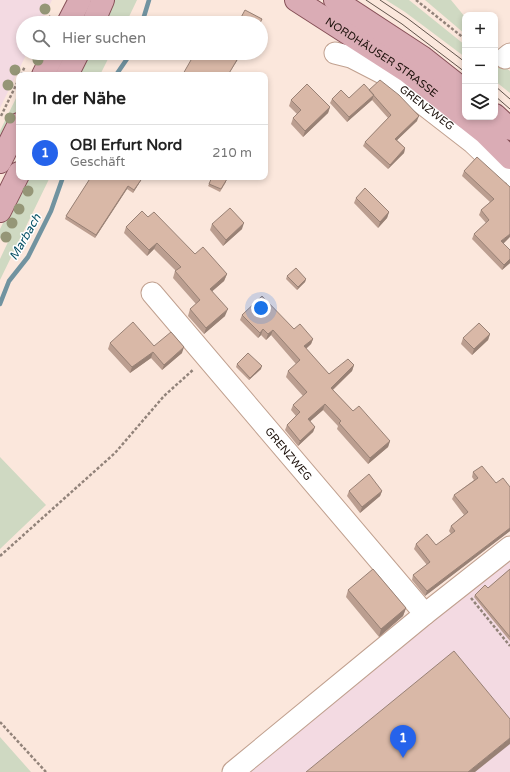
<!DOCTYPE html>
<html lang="de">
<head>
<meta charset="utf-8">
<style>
  body { margin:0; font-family:"Varela Round",sans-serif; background:#f6f6f6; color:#222 }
  .controls { position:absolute; right:12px; top:12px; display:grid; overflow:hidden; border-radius:8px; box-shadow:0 2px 6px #0003 }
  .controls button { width:36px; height:36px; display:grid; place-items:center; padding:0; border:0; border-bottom:1px solid #e0e0e0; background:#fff; color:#222; font:20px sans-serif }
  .you { position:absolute; left:261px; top:308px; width:14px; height:14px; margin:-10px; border:3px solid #fff; border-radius:50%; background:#1a73e8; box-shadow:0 0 0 6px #1a73e833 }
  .badge { display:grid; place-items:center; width:26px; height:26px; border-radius:50%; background:#2563eb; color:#fff; font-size:13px; font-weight:700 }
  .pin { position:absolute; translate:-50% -33px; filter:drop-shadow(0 1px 2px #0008) }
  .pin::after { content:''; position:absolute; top:21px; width:14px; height:12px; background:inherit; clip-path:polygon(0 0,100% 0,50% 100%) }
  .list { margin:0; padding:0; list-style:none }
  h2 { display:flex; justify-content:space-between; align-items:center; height:52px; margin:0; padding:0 16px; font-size:17px }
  h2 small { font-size:13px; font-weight:400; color:#767676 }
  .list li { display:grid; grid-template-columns:26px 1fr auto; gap:12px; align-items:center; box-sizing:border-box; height:56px; padding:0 16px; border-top:1px solid #e0e0e0 }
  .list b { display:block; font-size:15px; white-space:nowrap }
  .list p { margin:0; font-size:13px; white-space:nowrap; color:#767676 }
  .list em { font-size:13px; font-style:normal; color:#767676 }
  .icon { flex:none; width:22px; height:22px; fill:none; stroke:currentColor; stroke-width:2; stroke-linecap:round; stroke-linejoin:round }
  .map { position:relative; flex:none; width:510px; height:772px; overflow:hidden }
  .search { position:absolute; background:#fff; box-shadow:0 2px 6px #0003; left:16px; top:16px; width:252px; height:44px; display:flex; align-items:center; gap:10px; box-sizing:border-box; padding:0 14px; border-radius:22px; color:#767676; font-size:15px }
  .panel { position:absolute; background:#fff; box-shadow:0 2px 6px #0003; left:16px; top:72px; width:252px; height:108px; border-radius:8px }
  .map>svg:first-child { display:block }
  .commercial { fill:#f3dae2 }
  .green { fill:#cfd9c2 }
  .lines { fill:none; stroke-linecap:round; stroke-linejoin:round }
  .stream { stroke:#7193a0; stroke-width:4.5 }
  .minor-casing { stroke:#c0a08f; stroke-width:23 }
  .major-casing { stroke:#875158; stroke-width:24 }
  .path { stroke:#92837a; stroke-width:2.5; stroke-dasharray:3 2; stroke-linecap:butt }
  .minor { stroke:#fff; stroke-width:21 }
  .major { stroke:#daacb5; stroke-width:22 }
  .tram { stroke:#62544c; stroke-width:1 }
  .tree { fill:#959677 }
  .wall { fill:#bb9e90 }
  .shaded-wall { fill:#988175 }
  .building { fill:#d9b8a7; stroke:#988175 }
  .labels { text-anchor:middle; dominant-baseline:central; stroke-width:3; stroke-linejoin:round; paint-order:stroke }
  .street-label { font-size:11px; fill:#1a0f09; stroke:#fff }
  .water-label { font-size:12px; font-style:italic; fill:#075065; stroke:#fff }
</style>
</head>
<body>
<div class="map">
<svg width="510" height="772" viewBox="0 0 510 772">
  <rect width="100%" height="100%" fill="#fbe7dc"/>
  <!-- commercial -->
  <path class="commercial" d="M0 0H52L41 23H23V53H27L0 108Z
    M510 561V772H246L456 603Z"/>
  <!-- green -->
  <path class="green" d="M112 0H137L126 23H101Z
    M386 0H409L465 45V57L405 12Z
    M425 0H451L465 17V34Z
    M87 53H111L100 75H76Z
    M495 62 500 63 510 71V93L495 81Z
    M19 92V106L0 145V131Z
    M26 177H50L0 280V259L8 242 0 238V229Z
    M0 457 46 505 0 549Z
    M0 737 31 772H0Z"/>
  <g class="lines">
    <!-- stream -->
    <path class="stream" d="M142 23 149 0
      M116 75 131 53
      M0 304 9 281 28 257 51 211 63 177"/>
    <!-- minor casing -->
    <g class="minor-casing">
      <g id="minor">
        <path id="s1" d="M335 53 351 57 384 74 473 143 510 178"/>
        <path d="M505 58 510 54"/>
        <path id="s2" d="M152 293 425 614"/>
        <path d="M233 772 425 614 510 547"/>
      </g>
    </g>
    <!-- major casing -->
    <g class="major-casing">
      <g id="major">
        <path id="s3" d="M296 0 408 72 465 117"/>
        <path d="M335 0 422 57 465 91"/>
        <path d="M68 23 80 0"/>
        <path d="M93 23 103 0"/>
        <path d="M43 75 54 53"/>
        <path d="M67 75 78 53"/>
        <path d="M495 115 510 129"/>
        <path d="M465 117 484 132 510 158"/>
        <path d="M0 162 19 124"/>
        <path d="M0 211 19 173"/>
      </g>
    </g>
    <!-- path -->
    <path class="path" d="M416 0 465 39
      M47 23 51 14
      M21 75 25 66
      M1 116 19 79
      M0 556 115 453 164 396 194 369
      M471 598 510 646
      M0 722 46 772"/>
    <!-- minor -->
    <use href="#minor" class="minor"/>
    <!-- major -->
    <use href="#major" class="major"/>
    <!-- tram -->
    <path class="tram" d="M366 0 402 24 465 72
      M380 0 407 18 465 62
      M495 86 510 99
      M495 96 510 109"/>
  </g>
  <!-- trees -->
  <g class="tree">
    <circle cx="45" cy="9" r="5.5"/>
    <circle cx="38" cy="60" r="5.5"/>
    <circle cx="15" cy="70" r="5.5"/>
    <circle cx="8" cy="85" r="5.5"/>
    <circle cx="10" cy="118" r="5.5"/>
    <circle cx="28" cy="191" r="5.5"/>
    <circle cx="19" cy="209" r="5.5"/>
    <circle cx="12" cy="223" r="5.5"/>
    <circle cx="6" cy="237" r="5.5"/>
  </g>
  <!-- wall -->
  <path class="wall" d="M369 90 417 121 397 140 405 148 404 153 388 169 363 146 365 142 388 118 372 100 347 122 330 103 332 99 349 98Z
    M291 100 330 107 328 113 303 137 291 124 293 118 297 114 289 106Z
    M464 171 507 183 503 243 510 250V263L502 270 472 239 474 234 486 223 479 215 481 210 490 202 462 176Z
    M91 177H143L133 193 127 189 95 238 65 219 66 216Z
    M226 182 220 192 208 186 209 184Z
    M356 198 389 212 387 218 378 228 354 203Z
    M148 217 195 254 227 274 224 281 212 291 225 316 204 334 188 316 190 309 196 304 173 278 175 271H176L154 249 147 256 124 233 126 227Z
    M212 224 242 229 223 246 210 230Z
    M287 276 306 279 305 282 297 290 286 279Z
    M242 315 294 329 313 339 311 344 306 349 329 374 354 365 352 371 333 390 353 411 390 441 388 447 368 464 337 429 338 426 323 410 310 421 315 427 313 432 298 446 285 430 287 425 296 416 291 410 293 405 303 396 286 377 288 371 296 364 271 335 266 340 261 335 258 338 240 320Z
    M490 334 488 340 472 355 461 344 463 338Z
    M110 343 154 346 182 353 162 370 151 358 130 373 108 349Z
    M237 364 261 369 249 380 236 367Z
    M473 472 496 483 510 487V531L425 596 412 580 413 575 427 565 414 549 416 544 436 545 451 534 449 531 451 526 464 515 452 499 454 495 474 480 472 477Z
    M349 491H382L380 496 360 513 347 496Z
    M510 569V641L474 597 475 595 488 588Z
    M348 590 406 608 403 616 379 637 346 597Z"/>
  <!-- shaded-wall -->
  <path class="shaded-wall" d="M241 53H242L228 75Z
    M374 95 372 100 347 122 349 117Z
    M330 107 328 113 303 137 305 131Z
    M419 116 417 121 394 143 395 139Z
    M405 148 404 153 388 169 390 165Z
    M143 177 133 193 134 190Z
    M128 186 127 189 95 238 96 235Z
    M389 212 387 218 378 228 380 222Z
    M244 223 242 229 223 246 226 240Z
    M510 234V237L500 247 501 241Z
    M157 243 154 249 147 256 149 250Z
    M510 259V263L502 270 504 265Z
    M227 274 224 281 208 295 210 289Z
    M306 279 305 282 297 290 298 287Z
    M228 309 225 316 204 334 206 328Z
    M263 329 261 335 258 338 260 333Z
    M273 330 271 335 266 340 268 334Z
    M490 334 488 340 472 355 474 349Z
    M313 339 311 344 302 352 304 346Z
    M184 347 182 353 162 370 164 365Z
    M153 352 151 358 130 373 132 367Z
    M354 365 352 371 329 393 331 388Z
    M262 366 261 369 249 380 250 378Z
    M325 404 323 410 306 425 308 419Z
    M315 427 313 432 298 446 300 441Z
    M390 441 388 447 368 464 370 458Z
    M382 491 380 496 360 513 362 507Z
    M510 528V531L425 596 427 591Z
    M406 608 403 616 379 637 381 629Z
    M510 738V744L475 772H468Z"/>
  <!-- building -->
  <path class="building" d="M245 10 262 19 260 23H238Z
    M195 53H241L228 75H184L183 74Z
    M380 80 399 95 419 116 395 139 405 148 390 165 365 142 391 115 369 90Z
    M307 84 330 107 305 131 293 118 301 110 291 100Z
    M364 84 374 95 349 117 332 99 341 90 349 98Z
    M477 157 510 187V234L501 241 510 250V259L504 265 474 234 489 220 481 210 494 199 464 171Z
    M91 177H143L134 190 128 186 96 235 66 216Z
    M212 177H223L227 179 221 189 209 184Z
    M365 188 389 212 380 222 356 198Z
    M230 208 244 223 226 240 212 224Z
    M142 211 148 217 154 212 195 254 203 247 227 274 210 289 228 309 206 328 190 309 200 300 175 271 181 267 157 243 149 250 126 227Z
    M296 268 306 279 298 287 287 276Z
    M262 296 294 329 300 324 313 339 304 346 329 374 348 359 354 365 331 388 353 411 359 406 390 441 370 458 339 423 341 421 325 404 308 419 315 427 300 441 287 425 300 412 293 405 307 392 288 371 300 360 273 330 268 334 263 329 260 333 242 315Z
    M133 322 154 346 171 332 184 347 164 365 153 352 132 367 110 343Z
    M479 323 490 334 474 349 463 338Z
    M248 353 262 366 250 378 237 364Z
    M482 466 496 483 503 478 510 487V528L427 591 413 575 430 562 416 544 427 534 436 545 455 531 451 526 468 512 454 495 478 478 473 472Z
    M369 474 382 491 362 507 349 491Z
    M373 569 406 608 381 629 348 590Z
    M510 569V637L475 595 485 585 488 588Z
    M454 651 510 719V738L468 772H306Z"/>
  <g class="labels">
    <!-- street labels -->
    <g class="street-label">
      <text stroke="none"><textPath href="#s3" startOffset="103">NORDHÄUSER STRASSE</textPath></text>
      <text stroke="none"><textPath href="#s1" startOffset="108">GRENZWEG</textPath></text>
      <text stroke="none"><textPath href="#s2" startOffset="211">GRENZWEG</textPath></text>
    </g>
    <!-- water labels -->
    <g class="water-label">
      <text transform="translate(25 237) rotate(-60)">Marbach</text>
    </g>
  </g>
</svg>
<div class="controls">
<button>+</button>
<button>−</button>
<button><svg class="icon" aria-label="layers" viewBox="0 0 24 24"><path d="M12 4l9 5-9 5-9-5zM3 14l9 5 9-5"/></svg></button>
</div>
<div class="you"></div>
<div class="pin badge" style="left:403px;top:758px">1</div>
<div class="search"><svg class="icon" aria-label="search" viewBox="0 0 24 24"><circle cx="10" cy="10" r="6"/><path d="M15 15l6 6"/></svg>Hier suchen</div>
<section class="panel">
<h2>In der Nähe<small></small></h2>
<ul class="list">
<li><span class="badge">1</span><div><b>OBI Erfurt Nord</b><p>Geschäft</p></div><em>210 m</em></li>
</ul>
</section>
</div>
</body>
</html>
